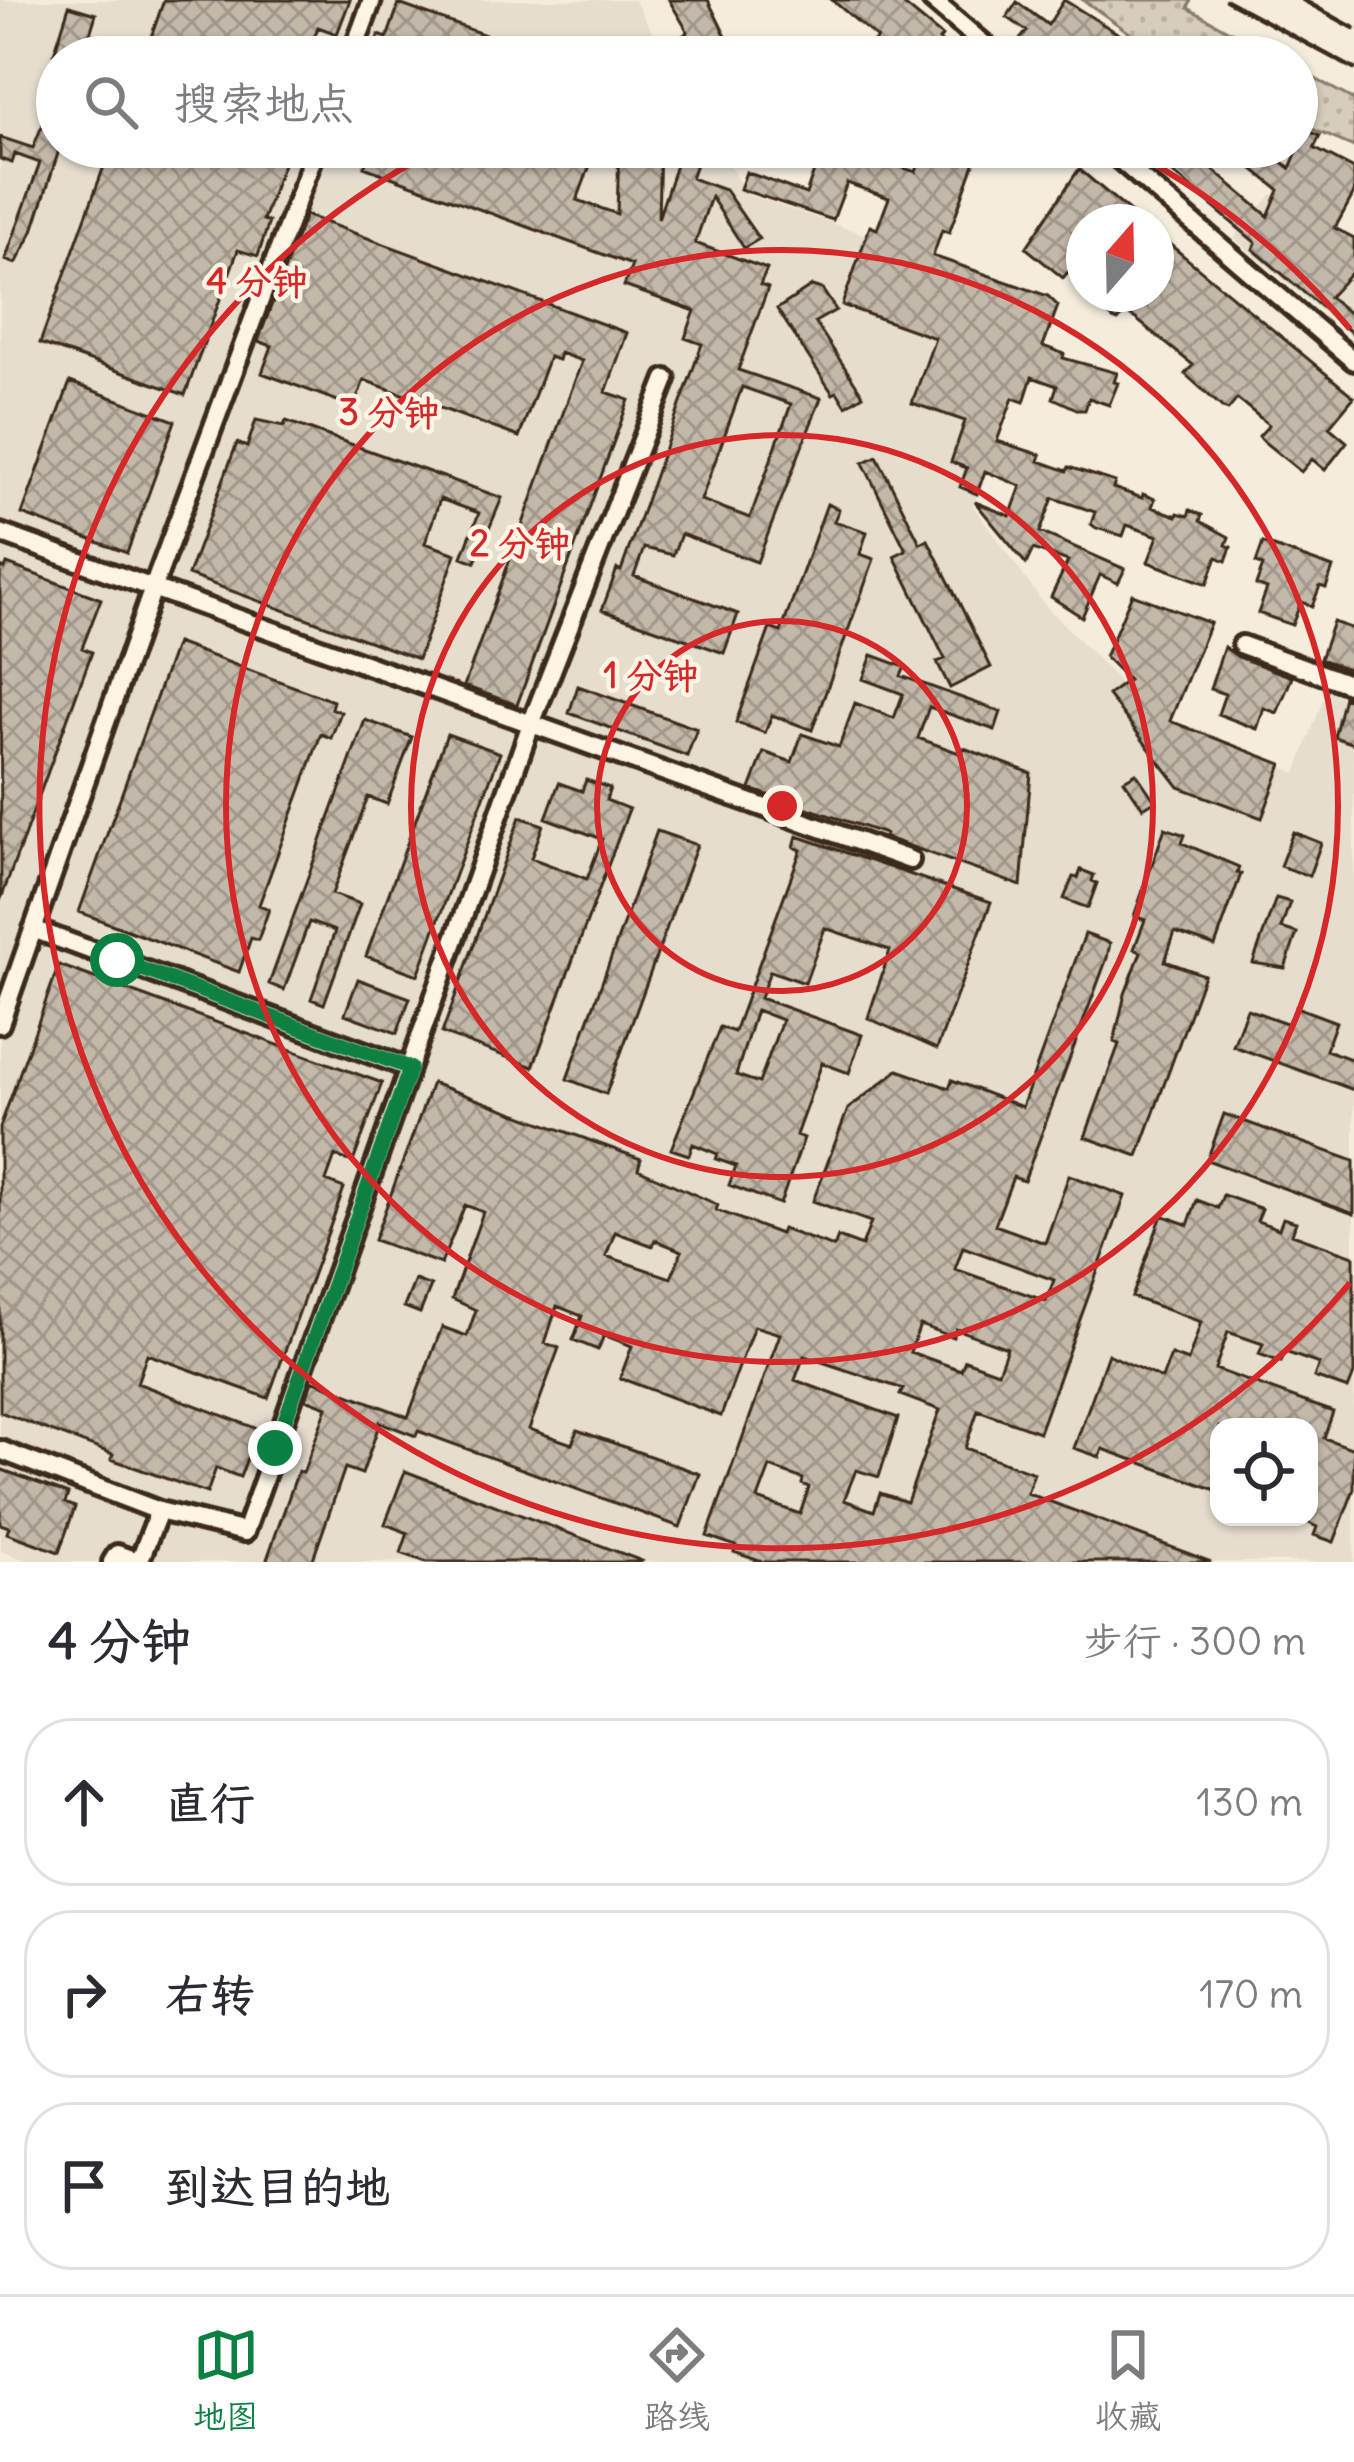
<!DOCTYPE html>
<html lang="zh">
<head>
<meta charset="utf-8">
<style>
  body { margin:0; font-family:Delius,"LXGW WenKai TC",sans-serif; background:#f2f2f3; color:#2b2b33 }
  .controls { position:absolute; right:36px; bottom:36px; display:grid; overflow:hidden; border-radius:24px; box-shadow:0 3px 9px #0004 }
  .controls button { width:108px; height:108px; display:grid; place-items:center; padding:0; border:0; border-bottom:3px solid #e1e1e2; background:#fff; color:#2b2b33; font:60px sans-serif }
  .compass { position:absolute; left:1066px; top:204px; width:108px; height:108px; border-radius:50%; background:#fff; box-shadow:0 3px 9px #0004; rotate:20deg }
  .stop { position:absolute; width:36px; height:36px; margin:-27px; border:9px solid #0b8043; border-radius:50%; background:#fff }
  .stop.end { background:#0b8043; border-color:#fff; box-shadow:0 3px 12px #0008 }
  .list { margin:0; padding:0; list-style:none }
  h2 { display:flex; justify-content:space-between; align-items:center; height:156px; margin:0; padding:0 48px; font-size:51px }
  h2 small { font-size:39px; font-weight:400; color:#7c7c81 }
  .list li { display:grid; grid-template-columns:78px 1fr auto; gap:36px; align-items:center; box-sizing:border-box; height:168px; margin:0 24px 24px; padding:0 24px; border:3px solid #e1e1e2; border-radius:48px }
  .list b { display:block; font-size:45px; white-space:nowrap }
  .list em { font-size:39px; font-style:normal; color:#7c7c81 }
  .icon { flex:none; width:66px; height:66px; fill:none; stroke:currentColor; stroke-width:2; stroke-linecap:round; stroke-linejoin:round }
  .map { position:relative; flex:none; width:1354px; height:1562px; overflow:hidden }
  .search { position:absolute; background:#fff; box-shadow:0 3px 9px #0004; left:36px; right:36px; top:36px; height:132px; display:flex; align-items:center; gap:30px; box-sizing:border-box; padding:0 42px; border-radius:66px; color:#7c7c81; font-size:45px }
  .sheet { height:732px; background:#fff }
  nav { display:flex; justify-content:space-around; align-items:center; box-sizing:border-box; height:168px; border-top:3px solid #e1e1e2; background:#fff; font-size:33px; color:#7c7c81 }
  nav a { display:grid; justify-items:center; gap:6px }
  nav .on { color:#0b8043 }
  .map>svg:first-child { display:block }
  .built { fill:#e5ddce; fill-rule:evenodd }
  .grass { fill:url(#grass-dots); stroke:#887c6e; stroke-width:3 }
  .building { fill:url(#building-cross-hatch); stroke:#3b2a1e; stroke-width:3; fill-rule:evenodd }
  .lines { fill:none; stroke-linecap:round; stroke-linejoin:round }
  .minor-casing { stroke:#3b2a1e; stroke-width:26 }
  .minor { stroke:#fcf5e5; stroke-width:16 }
  .rail { stroke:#3b2a1e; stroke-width:4.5 }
  .route { stroke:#0b8043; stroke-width:15 }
  .ring { fill:none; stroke:#d62828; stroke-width:6 }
  .centre { fill:#d62828; stroke:#fcf5e5; stroke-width:6 }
  .ring-label { font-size:36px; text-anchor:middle; font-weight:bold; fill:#d62828; stroke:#fcf5e5; stroke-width:9; stroke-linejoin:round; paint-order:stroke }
</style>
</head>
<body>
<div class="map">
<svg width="1354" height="1562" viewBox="0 0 1354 1562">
  <defs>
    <pattern id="grass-dots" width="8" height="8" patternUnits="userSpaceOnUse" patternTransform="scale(3)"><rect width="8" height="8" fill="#d6cdbd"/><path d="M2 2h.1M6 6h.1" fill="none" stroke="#b9b0a2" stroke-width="1.8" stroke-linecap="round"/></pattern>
    <pattern id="building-cross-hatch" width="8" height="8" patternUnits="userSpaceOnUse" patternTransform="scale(3)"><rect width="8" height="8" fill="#c3b9aa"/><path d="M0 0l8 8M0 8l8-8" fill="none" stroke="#a0978a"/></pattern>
  </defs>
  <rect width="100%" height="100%" fill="#f4eddd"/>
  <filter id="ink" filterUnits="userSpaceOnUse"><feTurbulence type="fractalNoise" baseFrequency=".00833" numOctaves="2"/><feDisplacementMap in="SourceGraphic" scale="24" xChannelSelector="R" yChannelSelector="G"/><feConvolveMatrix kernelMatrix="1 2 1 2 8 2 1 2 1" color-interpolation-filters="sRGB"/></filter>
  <g filter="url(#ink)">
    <!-- built -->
    <path class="built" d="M0 0H634L667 57H57V147H719L746 194 1050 297 973 506 1044 604 1149 712 1296 773 1326 691 1354 701V1562H31L0 1551ZM1219 1427H1309V1517H1219Z
      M1272 194 1354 237V339L1234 238Z"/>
    <!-- grass -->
    <path class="grass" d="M1083 0H1191L1188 8 1276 57H1164Z
      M1297 69 1354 100V147L1303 125 1297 138Z"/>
    <!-- building -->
    <path class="building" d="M164 0H350L337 34 318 27 307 57H144Z
      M669 0H708L736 57H694L682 36 688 32Z
      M832 0H898L942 36 939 40 960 57H890L873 43 877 38Z
      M1064 0 1138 46 1130 57H1033L1017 43 1027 31 1007 17 1017 2 1048 25Z
      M399 4 524 49 528 40 571 57H371L379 35 387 38Z
      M69 6 96 14 83 57H53Z
      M54 96 60 147 33 231 16 264 5 260 40 163 15 154 12 163 0 159V137L33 148Z
      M1306 130 1320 136 1314 148 1354 169V193L1335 228 1354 238V270L1329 297 1354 317V335L1253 249 1256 243 1142 147H1186L1268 216 1279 190 1226 147H1264L1290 168Z
      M111 147H289L263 220 269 222 258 256 238 250 185 395 40 343Z
      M372 147H597L577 200 617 214 619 147H660L658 219 682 147 701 150 691 178 725 190 759 239 744 248 711 197 695 243 767 269 760 285 768 288 738 370 821 398 757 562 681 534 673 555 644 548 634 576 738 614 724 653 602 610 617 569 621 571 702 344 685 338 695 311 624 286 632 265 364 167ZM742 387 791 404 750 518 701 500Z
      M800 147H837L916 172 925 147 975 161 949 233 942 230 933 256 1048 296 1058 306 1043 346 1064 354 1063 358 1117 373 1114 382 1118 383 1109 405 1089 398 1085 410H1079L1053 398 1057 386 1032 377 1024 402 1013 398 997 441 1041 455 1039 461 1067 471 1069 467 1115 482 1113 488 1142 498 1143 494 1155 499 1152 507 1177 516 1178 513 1188 516 1190 510 1202 515 1200 521 1229 537 1226 545 1231 547 1226 561 1217 557 1207 584 1148 562 1158 536 1127 525 1123 536 1096 528 1091 524 1095 512 1053 498 1040 532 1125 569 1118 583 1100 575 1082 617 1051 597 1068 561 1033 549 1026 564 975 502 1010 516 1021 486 985 471 977 494 960 487 967 468 951 462 965 421 912 403 935 338 842 305 870 226 877 229 889 198 847 183 833 220 740 189 746 172 806 194 814 171 795 162Z
      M1079 169 1131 213 1124 222H1084V271L1077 280 1068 272 1063 278 1026 248Z
      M305 215 627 333 606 392 629 400 517 705 464 686 582 361 560 353 558 360 549 357 519 437 364 380 354 407 262 373 272 346 258 341Z
      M1156 233 1354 397 1329 427 1347 442 1325 470 1312 459 1301 472 1263 441 1259 436 1269 425 1246 406 1237 399 1228 410 1223 408 1185 374 1193 365 1136 319 1125 313 1118 321 1113 319 1085 294H1156Z
      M812 286 822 289 836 310 815 322 863 395 846 406 837 392 833 394 777 309Z
      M70 382 175 421 127 553 22 514Z
      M256 420 284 426 286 421 502 498 475 562 462 557 479 513 440 499 425 543 456 554 418 659 188 575 237 443 247 447Z
      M877 456 920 543 928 540 991 667 950 688 937 662 945 659 894 556 906 550 863 463Z
      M827 504 839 509 834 521 867 532 860 554 874 559 812 730 772 715 765 733 736 722 770 628 781 632Z
      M1263 543 1333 568 1326 588 1320 586 1312 606 1301 602 1292 625 1258 613 1267 589 1256 585 1263 566 1256 563Z
      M7 564 101 599 82 648 92 652 1 899 0 567 5 569Z
      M1132 594 1210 623 1170 721 1282 764 1262 818 1179 787 1108 695 1128 680 1105 657Z
      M1333 622 1354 629V671L1320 659Z
      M176 643 333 701 331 708 341 712 331 738 321 734 259 905 269 909 258 940 251 938 239 972 79 912Z
      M1224 647 1238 657 1292 677 1277 713 1264 708 1257 729 1218 714 1225 694 1210 689Z
      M872 655 905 667 901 676 1001 712 995 730 929 707 918 738 962 754 964 748 1031 773 1021 886 884 837 885 834 750 789 764 752 792 762 802 734 839 747 855 703 894 718 903 694 863 679Z
      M578 686 697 729 687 756 569 713Z
      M1344 697 1354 701V744L1334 737Z
      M365 720 412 737 387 804 368 797 332 894 360 904 324 1004 311 999 335 931 309 922 284 990 269 984Z
      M447 734 500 753 418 975 366 956Z
      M1136 773 1155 801 1143 808 1124 780Z
      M586 780 610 788 606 800 629 809 533 1067 442 1033 520 817 543 825 531 858 587 879 602 839 546 818 559 783 582 791Z
      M1165 828 1185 835 1182 843 1239 867 1237 873 1241 874 1215 946 1175 932 1165 961 1204 975 1138 1156 1085 1137 1119 1044 1114 1042 1125 994 1141 952 1134 949 1145 920 1134 916Z
      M657 831 697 845 606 1094 567 1079Z
      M1293 832 1321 843 1309 876 1280 866Z
      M797 836 991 902 937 1049 868 1018 890 950 825 928 805 983 770 971 760 998 862 1035 849 1073 822 1063 796 1135 804 1138 780 1204 729 1185 736 1166 716 1159 718 1154 693 1144 689 1155 671 1149 720 1027 734 1032 801 850 794 847ZM756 1010 782 1020 759 1083 736 1075Z
      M1081 870 1094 875 1092 881 1097 883 1088 908 1064 899 1073 877 1078 878Z
      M1276 898 1290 902 1281 928 1297 933 1285 968 1253 963Z
      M1085 934 1110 943 1107 958 1024 1181 1013 1177 995 1225 1045 1243 1069 1175 1125 1196 1039 1432 978 1410 965 1448 1034 1473 1027 1493 1211 1562H762L734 1552 736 1546 707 1536 780 1334 754 1326 721 1416 620 1378 632 1346 604 1335 598 1350 573 1340 582 1316 557 1306 545 1343 559 1348 529 1429 572 1444 577 1430 700 1474 680 1527 418 1431 416 1436 380 1422 362 1474 345 1468 312 1562H266L298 1471 303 1473 327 1407 306 1399 312 1380 408 1417 442 1327 467 1336 476 1310 452 1299 483 1212 465 1205 441 1264 374 1240 432 1083 641 1159 638 1169 718 1205 716 1210 780 1234 782 1229 834 1247 838 1237 862 1246 871 1222 813 1201 848 1109 898 1070 949 1088 952 1080 1022 1107ZM615 1232 653 1246 655 1240 682 1251 671 1278 606 1256ZM963 1247 1054 1280 1046 1301 955 1269ZM920 1325 953 1337 956 1329 1007 1348 998 1372 965 1360 961 1370 910 1352ZM804 1356 903 1389 900 1395 940 1410 907 1502 880 1493 874 1511 844 1500 856 1470 879 1477 898 1418 795 1380ZM770 1467 803 1479 802 1484 809 1487 800 1514 758 1499Z
      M59 965 382 1083 353 1162 335 1156 326 1181 344 1188 268 1398 147 1354 137 1383 258 1429 240 1477 216 1468 207 1493 111 1459 113 1454 0 1412V1127Z
      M358 979 410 998 397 1033 345 1014Z
      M1296 1007 1336 1022 1326 1050 1354 1060V1090L1233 1046 1247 1009 1289 1024Z
      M1224 1114 1354 1161V1214L1207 1160Z
      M1223 1195 1262 1209 1257 1221 1279 1229 1283 1218 1296 1222 1292 1234 1354 1256V1374L1348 1389 1314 1377 1319 1364 1285 1352 1281 1362 1259 1354 1263 1344 1228 1332 1215 1369 1333 1412 1324 1438 1354 1449V1489L1334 1542 1314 1535 1317 1527 1309 1523V1427H1219V1491L1103 1449 1100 1457 1074 1448 1108 1354 1162 1379 1171 1355 1188 1361 1201 1322 1132 1297 1162 1215 1188 1225 1197 1200 1218 1208Z
      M415 1280 431 1286 420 1313 404 1307Z
      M0 1469 68 1494 65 1503 75 1507 59 1552 7 1533 9 1527 0 1524Z
      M405 1471 642 1561 641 1562H426L401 1553 408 1533 385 1524Z"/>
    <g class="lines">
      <!-- minor casing -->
      <g class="minor-casing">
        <path id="minor" d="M932 0 999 57
          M351 57 372 0
          M1105 147 1354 361
          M0 533 910 860
          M1242 645 1354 686
          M33 929 409 1068
          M0 1024 153 588 317 147
          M0 1450 159 1511 245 1532 531 724 666 379
          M112 1562 117 1554 139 1562 159 1511"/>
      </g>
      <!-- minor -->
      <use href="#minor" class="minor"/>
      <!-- rail -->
      <path class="rail" d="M1226 0 1354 69
        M1303 0 1354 28"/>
    </g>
  </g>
  <g class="lines" filter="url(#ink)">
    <!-- route -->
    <path class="route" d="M117 960 410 1068 275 1448"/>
  </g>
  <!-- distance rings -->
  <g class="ring">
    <circle cx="782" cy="806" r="185"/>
    <circle cx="782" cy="806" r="371"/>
    <circle cx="782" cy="806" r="556"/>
    <path d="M1350 1283A742 742 0 1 1 439 148M1125 148A742 742 0 0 1 1350 329"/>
  </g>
  <circle cx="782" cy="806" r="18" class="centre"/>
  <g class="ring-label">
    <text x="257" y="294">4 分钟</text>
    <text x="389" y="425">3 分钟</text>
    <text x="520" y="556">2 分钟</text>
    <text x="651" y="688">1 分钟</text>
  </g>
</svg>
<div class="controls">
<button><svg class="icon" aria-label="locate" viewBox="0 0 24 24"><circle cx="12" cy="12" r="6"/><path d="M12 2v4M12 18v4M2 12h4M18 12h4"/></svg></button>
</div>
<svg class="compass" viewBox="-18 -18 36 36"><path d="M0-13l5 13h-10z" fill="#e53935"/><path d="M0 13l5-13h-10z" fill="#7c7c81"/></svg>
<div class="stop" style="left:117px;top:960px"></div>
<div class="stop end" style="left:275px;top:1448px"></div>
<div class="search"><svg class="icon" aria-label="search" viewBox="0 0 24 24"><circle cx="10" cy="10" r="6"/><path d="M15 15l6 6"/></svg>搜索地点</div>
</div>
<section class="sheet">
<h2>4 分钟<small>步行 · 300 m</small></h2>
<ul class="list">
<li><svg class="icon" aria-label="ahead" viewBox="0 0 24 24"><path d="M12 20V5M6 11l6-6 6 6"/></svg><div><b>直行</b></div><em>130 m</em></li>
<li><svg class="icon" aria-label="right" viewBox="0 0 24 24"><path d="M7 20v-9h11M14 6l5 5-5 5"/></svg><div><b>右转</b></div><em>170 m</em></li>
<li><svg class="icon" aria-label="arrive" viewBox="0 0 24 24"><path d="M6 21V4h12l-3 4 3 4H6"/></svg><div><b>到达目的地</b></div></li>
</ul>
</section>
<nav>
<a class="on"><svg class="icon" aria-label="map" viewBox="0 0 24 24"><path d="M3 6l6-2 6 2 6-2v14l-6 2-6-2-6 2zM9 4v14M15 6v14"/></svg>地图</a>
<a><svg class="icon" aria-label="directions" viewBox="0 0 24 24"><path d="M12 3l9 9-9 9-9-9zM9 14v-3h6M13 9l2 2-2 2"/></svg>路线</a>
<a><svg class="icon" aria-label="saved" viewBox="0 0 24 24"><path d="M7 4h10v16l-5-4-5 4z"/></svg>收藏</a>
</nav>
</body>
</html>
